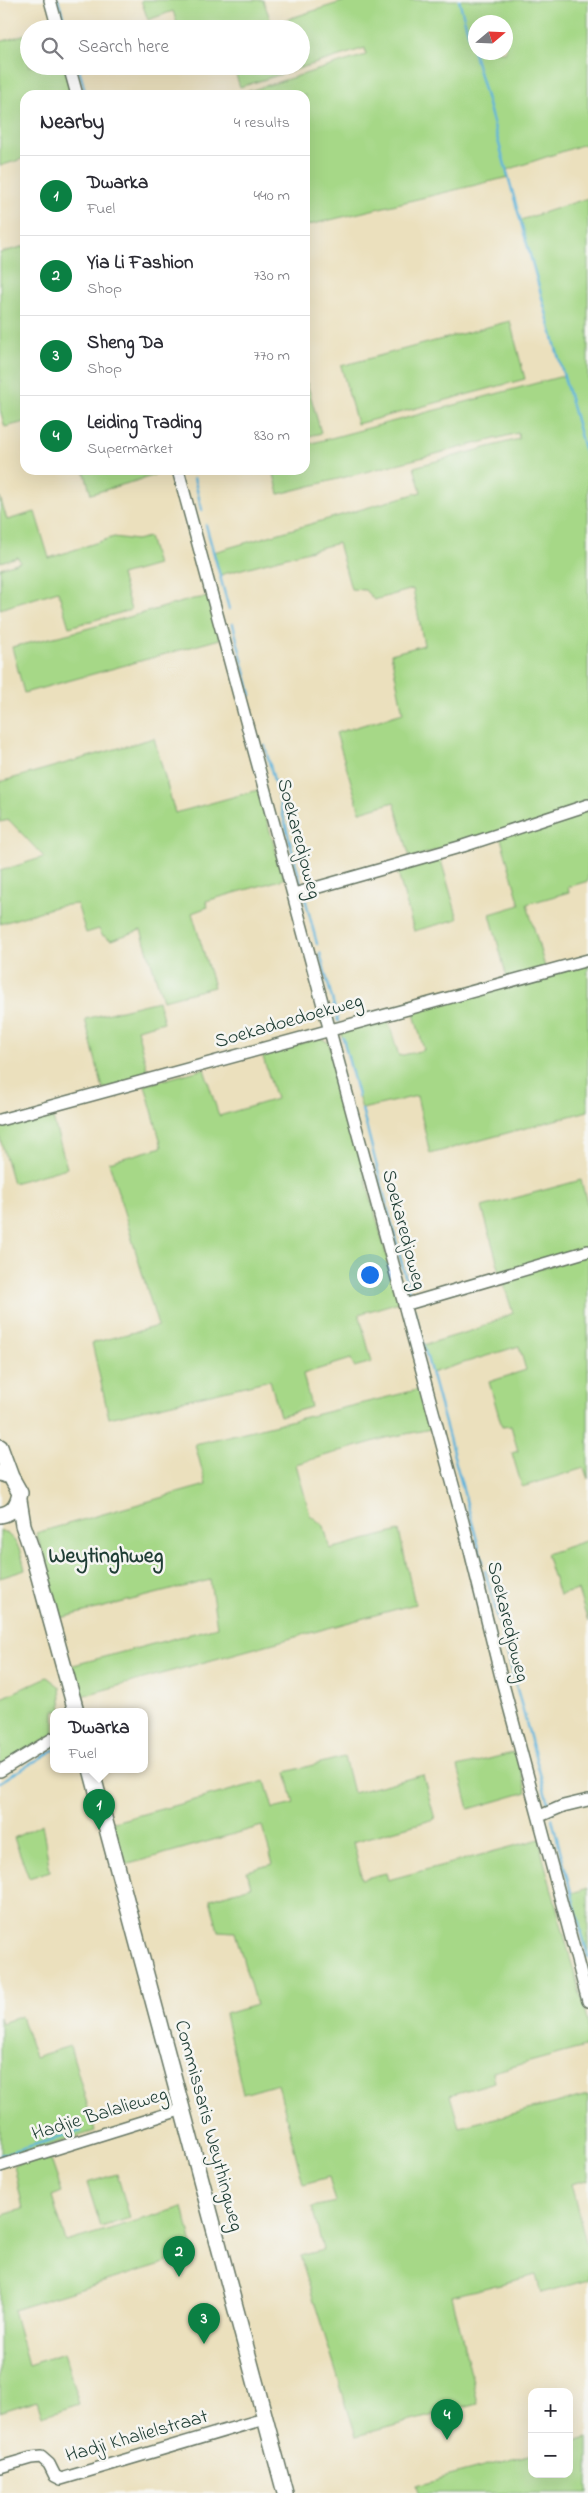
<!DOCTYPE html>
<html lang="en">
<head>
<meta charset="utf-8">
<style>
  body { margin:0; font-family:"Indie Flower",sans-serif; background:#f7f7f7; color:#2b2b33 }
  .controls { position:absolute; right:15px; bottom:15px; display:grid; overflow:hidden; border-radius:10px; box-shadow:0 5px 20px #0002 }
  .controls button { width:45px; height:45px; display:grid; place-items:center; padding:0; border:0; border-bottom:1px solid #e1e1e2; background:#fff; color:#2b2b33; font:25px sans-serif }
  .compass { position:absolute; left:468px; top:15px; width:45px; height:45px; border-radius:50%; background:#fff; box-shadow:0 5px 20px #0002; rotate:71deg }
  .you { position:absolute; left:369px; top:1274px; width:18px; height:18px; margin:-12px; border:4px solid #fff; border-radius:50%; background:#1a73e8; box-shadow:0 0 0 8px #1a73e833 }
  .badge { display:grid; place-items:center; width:32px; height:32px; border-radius:50%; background:#0b8043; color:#fff; font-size:16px; font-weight:700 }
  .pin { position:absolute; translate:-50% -41px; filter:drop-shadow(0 1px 2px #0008) }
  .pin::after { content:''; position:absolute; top:26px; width:18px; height:15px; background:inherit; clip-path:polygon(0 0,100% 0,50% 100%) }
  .popup { position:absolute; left:50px; top:1708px; width:98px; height:65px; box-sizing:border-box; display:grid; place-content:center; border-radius:10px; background:#fff; filter:drop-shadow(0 1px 4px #0005); font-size:16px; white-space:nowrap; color:#7c7c81 }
  .popup b { font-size:19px; color:#2b2b33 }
  .popup::after { content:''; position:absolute; left:50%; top:100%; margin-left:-10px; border:10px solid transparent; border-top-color:#fff }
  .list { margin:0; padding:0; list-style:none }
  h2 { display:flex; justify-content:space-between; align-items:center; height:65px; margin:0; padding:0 20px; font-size:21px }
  h2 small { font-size:16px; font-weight:400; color:#7c7c81 }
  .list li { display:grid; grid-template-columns:32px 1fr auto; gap:15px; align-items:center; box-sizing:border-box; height:80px; padding:0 20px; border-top:1px solid #e1e1e2 }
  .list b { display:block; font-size:19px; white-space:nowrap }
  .list p { margin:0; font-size:16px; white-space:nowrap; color:#7c7c81 }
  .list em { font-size:16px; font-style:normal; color:#7c7c81 }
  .icon { flex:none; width:28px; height:28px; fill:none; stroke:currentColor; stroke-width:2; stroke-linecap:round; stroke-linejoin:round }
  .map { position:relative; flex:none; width:588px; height:2493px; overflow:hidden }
  .search { position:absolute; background:#fff; box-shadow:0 5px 20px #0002; left:20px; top:20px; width:290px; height:55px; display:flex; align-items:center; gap:12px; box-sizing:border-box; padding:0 18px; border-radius:28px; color:#7c7c81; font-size:19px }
  .panel { position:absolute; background:#fff; box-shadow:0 5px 20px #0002; left:20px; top:90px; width:290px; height:385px; border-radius:15px }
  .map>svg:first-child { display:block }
  .green { fill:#a6d887; stroke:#628a5e; fill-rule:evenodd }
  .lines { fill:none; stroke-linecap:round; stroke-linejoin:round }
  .stream { stroke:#5eb4db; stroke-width:2.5 }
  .street-casing { stroke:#667664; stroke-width:14 }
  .secondary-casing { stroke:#667664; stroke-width:18 }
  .street { stroke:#fff; stroke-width:11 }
  .secondary { stroke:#fff; stroke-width:15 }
  .labels { text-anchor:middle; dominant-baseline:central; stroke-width:5; stroke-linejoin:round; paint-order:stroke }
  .street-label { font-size:20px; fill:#1f3d34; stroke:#f6f6f2 }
  .quarter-label { font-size:22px; font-weight:bold; fill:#1f3d34; stroke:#f6f6f2 }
</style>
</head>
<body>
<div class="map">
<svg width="588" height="2493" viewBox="0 0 588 2493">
  <rect width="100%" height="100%" fill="#f6f6f2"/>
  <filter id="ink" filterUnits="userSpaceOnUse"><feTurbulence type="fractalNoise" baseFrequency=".02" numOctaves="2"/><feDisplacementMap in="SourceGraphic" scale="10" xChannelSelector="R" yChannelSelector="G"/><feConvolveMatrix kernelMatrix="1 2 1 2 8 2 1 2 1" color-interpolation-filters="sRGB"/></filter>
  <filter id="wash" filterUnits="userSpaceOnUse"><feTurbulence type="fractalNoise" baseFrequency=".0096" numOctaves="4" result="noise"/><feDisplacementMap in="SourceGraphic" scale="20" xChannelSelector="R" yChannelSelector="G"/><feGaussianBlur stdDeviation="1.12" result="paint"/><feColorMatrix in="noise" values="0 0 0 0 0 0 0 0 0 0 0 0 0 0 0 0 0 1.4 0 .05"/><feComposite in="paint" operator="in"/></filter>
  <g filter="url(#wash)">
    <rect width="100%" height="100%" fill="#ebe0bd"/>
    <!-- green -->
    <path class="green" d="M141 0H263L272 24 348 0H588V143L507 170 509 177 305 226V95H236L366 55 365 48 240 87 233 66H301V29H179L173 11 148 20ZM476 22H506V52H476Z
      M29 33V66H65L72 95H25V158L0 166V42Z
      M588 198V881L568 887 569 892 527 904 545 967 507 978 490 914 520 905 499 832 410 858 394 802 360 812 336 733 403 713 391 654 424 645 413 589 374 600 365 590 351 589 338 543 220 575 214 552 421 492 414 467 519 439 518 433 279 494 273 470H305V445L563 376 521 220Z
      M25 246V422L5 427 0 410V253Z
      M510 321 525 379 357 424 341 366Z
      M305 383H307L321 433 305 437Z
      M84 470H173L91 494Z
      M0 497 7 520 35 512 49 558 114 537 136 540 149 537 157 565 121 575 131 610 69 627 58 591 0 609V568L20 562 18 557 0 562Z
      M209 597 220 639 24 693 12 647 75 632 193 599Z
      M154 738 175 813 258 790 284 879 206 901 208 907 192 913 214 987 163 1000 141 930 111 940 102 935 99 929 86 933 77 904 58 906 0 924V871L44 857 9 820 0 822V782Z
      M440 857 458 919 414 931 397 870Z
      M588 964V1111L430 1154 417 1096 362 1109 340 1030 387 1017 399 1056 424 1050 413 1010Z
      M158 1001 164 1022 137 1029 149 1077 103 1089 85 1019Z
      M321 1038 329 1043 399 1302 359 1314 372 1362 354 1367 351 1359 303 1374 311 1407 280 1416 270 1380 109 1418 92 1343 158 1326 109 1162 162 1147 145 1085 204 1069 219 1116 276 1099 262 1054Z
      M51 1111 67 1168 13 1183 0 1138V1124Z
      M581 1180 588 1207V1248L500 1272 482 1207Z
      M588 1255V1479L584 1468 522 1487 512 1453 518 1451 511 1426 502 1427 489 1382 526 1370 519 1346 431 1373 424 1345 474 1330 513 1313 502 1279Z
      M421 1389 431 1429 386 1438 296 1464 310 1515 324 1526 330 1549 399 1531 415 1604 78 1697 70 1666 217 1627 210 1580 57 1619 45 1577 44 1556 36 1533 206 1485 195 1444Z
      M0 1530C18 1538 21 1552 25 1570L0 1578Z
      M588 1540V1622L578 1590 559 1595 546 1554Z
      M47 1677 60 1687 62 1711H54V1734L0 1767V1699Z
      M516 1752 527 1792 469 1809 458 1767Z
      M344 1757 353 1793 423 1775 435 1819 353 1842 362 1879 386 1873 388 1880 540 1839 542 1854 588 2023V2046L493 2072 495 2082 450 2095 459 2127 588 2095V2180L571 2184 588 2250V2280L541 2293 536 2275 452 2296 478 2403 356 2436 300 2256 323 2250 312 2207 336 2202 329 2177 303 2184 278 2084 243 2094 225 2014 256 2005 235 1932 218 1931 210 1899 251 1887 247 1871 273 1864 262 1826 122 1866 110 1823 265 1781 273 1809 294 1804 286 1772Z
      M42 1824 50 1871 29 1878 14 1838Z
      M588 1888V1957L572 1893Z
      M21 2016 35 2057 70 2046 95 2131 0 2161V2017L2 2023Z
      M49 2154 62 2192 52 2196 66 2242 183 2207 194 2254 13 2310 28 2365 64 2353 79 2404 42 2416 37 2400 0 2412V2216L23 2209 14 2165Z
      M117 2174 130 2218 101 2227 87 2183Z
      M588 2438V2493H418L416 2485 532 2454V2474H569V2443Z"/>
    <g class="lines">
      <!-- stream -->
      <path class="stream" d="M58 0 67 29
        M459 0 588 463
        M78 66 86 95
        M194 478 202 510
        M206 525 229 609
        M233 624 251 695
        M265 746 301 884
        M305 898 317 944
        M320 953 338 1021
        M343 1038 358 1096
        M362 1109 411 1299
        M414 1310 483 1562
        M485 1571 548 1803
        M0 1782 54 1750
        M552 1819 588 1957
        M0 2155 81 2131"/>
    </g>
  </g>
  <g filter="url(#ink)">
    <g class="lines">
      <!-- street casing -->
      <g class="street-casing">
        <path id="street" d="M50 0 58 29
          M69 66 77 95
          M178 470 463 1522 500 1673 588 2001
          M294 894 463 846 588 805
          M0 1120 588 960
          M404 1305 588 1251
          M0 1771 54 1738
          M540 1816 563 1806 588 1800
          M0 2166 183 2109
          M0 2467 31 2458 41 2457 49 2464 55 2476 61 2479 264 2419"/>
      </g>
      <!-- secondary casing -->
      <g class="secondary-casing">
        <path id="secondary" d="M0 1447 11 1477
          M0 1473 11 1477 20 1493C18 1505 13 1513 0 1515
          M19 1500 23 1525 31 1548 76 1711
          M91 1769 285 2493"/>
      </g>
      <!-- street -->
      <use href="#street" class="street"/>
      <!-- secondary -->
      <use href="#secondary" class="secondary"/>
    </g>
  </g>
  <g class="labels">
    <!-- street labels -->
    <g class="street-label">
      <text transform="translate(298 839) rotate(75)">Soekaredjoweg</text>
      <text transform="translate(289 1022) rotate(-16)">Soekadoedoekweg</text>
      <text transform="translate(403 1230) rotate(75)">Soekaredjoweg</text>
      <text transform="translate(507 1622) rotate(76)">Soekaredjoweg</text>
      <text transform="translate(100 2115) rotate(-17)">Hadjie Balalieweg</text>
      <text transform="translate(208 2126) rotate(75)">Commissaris Weythingweg</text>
      <text transform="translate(137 2437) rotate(-16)">Hadji Khalielstraat</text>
    </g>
    <!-- quarter labels -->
    <g class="quarter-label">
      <text x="106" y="1557">Weytinghweg</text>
    </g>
  </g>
</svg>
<div class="controls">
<button>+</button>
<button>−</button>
</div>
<svg class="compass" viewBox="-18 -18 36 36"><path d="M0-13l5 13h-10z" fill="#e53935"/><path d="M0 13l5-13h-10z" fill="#7c7c81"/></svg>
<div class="you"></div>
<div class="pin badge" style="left:99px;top:1830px">1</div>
<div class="popup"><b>Dwarka</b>Fuel</div>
<div class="pin badge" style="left:179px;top:2277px">2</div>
<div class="pin badge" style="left:204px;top:2344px">3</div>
<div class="pin badge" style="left:447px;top:2440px">4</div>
<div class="search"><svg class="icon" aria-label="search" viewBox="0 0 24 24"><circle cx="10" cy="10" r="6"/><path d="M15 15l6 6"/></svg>Search here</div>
<section class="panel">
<h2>Nearby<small>4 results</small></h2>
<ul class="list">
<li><span class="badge">1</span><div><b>Dwarka</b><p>Fuel</p></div><em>440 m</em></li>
<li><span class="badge">2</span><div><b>Yia Li Fashion</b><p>Shop</p></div><em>730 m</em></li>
<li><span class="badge">3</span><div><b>Sheng Da</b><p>Shop</p></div><em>770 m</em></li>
<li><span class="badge">4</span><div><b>Leiding Trading</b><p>Supermarket</p></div><em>830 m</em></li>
</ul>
</section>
</div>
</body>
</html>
